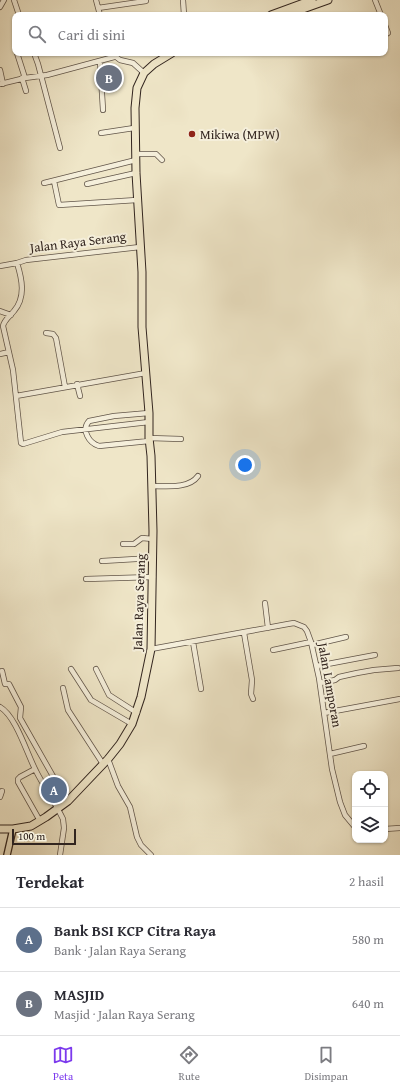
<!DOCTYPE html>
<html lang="id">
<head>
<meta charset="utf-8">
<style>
  body { margin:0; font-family:"Gentium Book Plus",serif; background:#f7f7f7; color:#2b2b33 }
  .controls { position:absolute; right:12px; bottom:12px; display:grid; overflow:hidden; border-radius:8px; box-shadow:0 1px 3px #0004 }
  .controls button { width:36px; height:36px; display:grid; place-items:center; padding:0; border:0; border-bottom:1px solid #e1e1e2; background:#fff; color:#2b2b33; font:20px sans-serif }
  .scale { position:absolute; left:12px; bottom:10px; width:64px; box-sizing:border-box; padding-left:4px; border:2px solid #32251f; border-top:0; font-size:11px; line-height:14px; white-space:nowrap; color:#32251f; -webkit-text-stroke:3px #f5efdb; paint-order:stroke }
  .you { position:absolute; left:245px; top:465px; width:14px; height:14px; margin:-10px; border:3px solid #fff; border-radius:50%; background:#1a73e8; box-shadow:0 0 0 6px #1a73e833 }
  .badge { display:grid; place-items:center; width:26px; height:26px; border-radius:50%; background:#7c3aed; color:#fff; font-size:13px; font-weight:700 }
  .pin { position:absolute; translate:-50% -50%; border:2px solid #fff; box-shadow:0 1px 4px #0006 }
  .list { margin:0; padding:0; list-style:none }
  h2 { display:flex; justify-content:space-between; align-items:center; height:52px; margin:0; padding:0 16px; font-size:17px }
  h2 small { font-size:13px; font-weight:400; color:#7c7c81 }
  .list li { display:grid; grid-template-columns:26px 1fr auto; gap:12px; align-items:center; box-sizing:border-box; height:64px; padding:0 16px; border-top:1px solid #e1e1e2 }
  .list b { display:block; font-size:15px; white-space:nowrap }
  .list p { margin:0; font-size:13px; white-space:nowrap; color:#7c7c81 }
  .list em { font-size:13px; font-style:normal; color:#7c7c81 }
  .icon { flex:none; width:22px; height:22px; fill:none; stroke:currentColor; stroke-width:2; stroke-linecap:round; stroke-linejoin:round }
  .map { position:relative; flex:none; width:400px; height:855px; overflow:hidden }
  .search { position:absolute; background:#fff; box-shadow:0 1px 3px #0004; left:12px; right:12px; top:12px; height:44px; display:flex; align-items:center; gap:10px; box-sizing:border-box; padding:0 14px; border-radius:8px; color:#7c7c81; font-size:15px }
  .sheet { height:180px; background:#fff }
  nav { display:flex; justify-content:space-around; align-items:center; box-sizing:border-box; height:56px; border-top:1px solid #e1e1e2; background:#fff; font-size:11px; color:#7c7c81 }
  nav a { display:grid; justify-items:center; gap:2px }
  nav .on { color:#7c3aed }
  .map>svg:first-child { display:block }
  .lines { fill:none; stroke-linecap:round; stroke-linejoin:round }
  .minor-casing { stroke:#615549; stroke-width:6 }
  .major-casing { stroke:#32251f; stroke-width:8 }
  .highway-casing { stroke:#32251f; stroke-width:9 }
  .minor { stroke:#f5efdb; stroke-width:4.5 }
  .major { stroke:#efe6c8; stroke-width:5.5 }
  .highway { stroke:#efe6c8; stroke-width:7 }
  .poi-dot { fill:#8f2418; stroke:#f5efdb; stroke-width:1.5 }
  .labels { text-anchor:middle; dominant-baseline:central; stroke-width:4; stroke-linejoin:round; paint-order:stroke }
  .poi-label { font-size:13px; fill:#32251f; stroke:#f5efdb; text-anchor:start }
  .street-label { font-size:13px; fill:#32251f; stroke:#f5efdb }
</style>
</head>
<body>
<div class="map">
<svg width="400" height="855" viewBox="0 0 400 855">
  <rect width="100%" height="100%" fill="#efe6c8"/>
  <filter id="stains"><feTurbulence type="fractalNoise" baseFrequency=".005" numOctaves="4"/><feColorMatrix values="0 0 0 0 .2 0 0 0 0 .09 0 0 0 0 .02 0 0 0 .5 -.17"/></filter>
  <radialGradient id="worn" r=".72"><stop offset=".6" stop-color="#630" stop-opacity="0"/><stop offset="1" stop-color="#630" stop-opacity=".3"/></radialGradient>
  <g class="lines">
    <!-- minor casing -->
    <g class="minor-casing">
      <path id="minor" d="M14 0 19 15
        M96 0 100 15
        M183 0 184 15
        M375 0 381 15
        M0 7 4 0
        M98 8 146 1
        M385 25 388 33 385 35
        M17 53 25 78
        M34 53 38 64 60 148
        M111 53 120 60 133 63 144 73
        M100 61 103 110
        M0 70 3 84
        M22 78 26 91
        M0 84 25 78 47 75 114 57
        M101 133 134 128
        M136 154H156L162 160
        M54 181 59 205 137 200
        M44 183 136 160
        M87 184 136 173
        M140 247 26 260 17 263C22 279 26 297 14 311 10 316 4 320 3 326L13 370 21 443 23 444 62 432 149 422
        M0 266 17 263
        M0 311 11 315
        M46 333 53 334 56 338 65 387
        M0 354 9 352
        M77 384 80 396
        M16 396 146 373
        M149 438 181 439
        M149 441 99 446C89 443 81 430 89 421L114 416 149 413
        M152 486C166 486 189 489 198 476
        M123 544H134L142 538 153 539
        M102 561 153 558
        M86 579 153 577
        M265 603 268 628
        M244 633 252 680 251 694 253 699
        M193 642 201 689
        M312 645 346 637
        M151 649 288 624 294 623 304 627 307 631 311 642 319 678 332 769 340 802 345 815 355 827
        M273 650 311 642
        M317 666 375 655
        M71 669 91 700 132 724
        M96 669 109 695 137 713
        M2 671 5 684H9L21 707 20 718 67 801
        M320 683 335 680 339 677 357 673 374 670 398 668
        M63 688 68 710 103 764
        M0 707C16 716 27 754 36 771 44 787 55 802 63 819L64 828 60 855
        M324 713 400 699
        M330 754 364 746
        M108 759 118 786 130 807 137 837 141 845 151 855
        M35 769 20 777 18 779V782L40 821
        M0 797 2 791
        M385 829 400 828"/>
    </g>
    <!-- major casing -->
    <g class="major-casing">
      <path id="major" d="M7 855 13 829"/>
    </g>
    <!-- highway casing -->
    <g class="highway-casing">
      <path id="highway" d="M271 15 312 0
        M286 15 328 0
        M0 829H13L31 826 46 817 68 801 108 759 120 744 132 724 141 697 151 649 153 531 151 456 149 438V413L142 327V272L136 173 135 108 137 88 144 73 154 64 172 53"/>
    </g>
    <!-- minor -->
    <use href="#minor" class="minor"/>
    <!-- major -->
    <use href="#major" class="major"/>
    <!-- highway -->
    <use href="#highway" class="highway"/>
  </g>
  <!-- markers -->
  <circle class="poi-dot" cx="192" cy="134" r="4"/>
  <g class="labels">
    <!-- poi labels -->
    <g class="poi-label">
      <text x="200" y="134">Mikiwa (MPW)</text>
    </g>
    <!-- street labels -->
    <g class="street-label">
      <text transform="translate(78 242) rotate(-7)">Jalan Raya Serang</text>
      <text transform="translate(139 602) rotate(-88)">Jalan Raya Serang</text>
      <text transform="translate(330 685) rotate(80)">Jalan Lamporan</text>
    </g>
  </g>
  <rect width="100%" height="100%" filter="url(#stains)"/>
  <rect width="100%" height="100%" fill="url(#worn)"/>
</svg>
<div class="controls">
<button><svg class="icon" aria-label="locate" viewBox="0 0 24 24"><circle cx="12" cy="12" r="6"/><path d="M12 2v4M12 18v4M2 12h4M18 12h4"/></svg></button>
<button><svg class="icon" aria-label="layers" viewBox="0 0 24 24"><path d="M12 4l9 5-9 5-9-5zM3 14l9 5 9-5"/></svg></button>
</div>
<div class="scale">100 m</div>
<div class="you"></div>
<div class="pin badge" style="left:54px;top:790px;background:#5c6f8a">A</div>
<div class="pin badge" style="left:109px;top:78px;background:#6b7280">B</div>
<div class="search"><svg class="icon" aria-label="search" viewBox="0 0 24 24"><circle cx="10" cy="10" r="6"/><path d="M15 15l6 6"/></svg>Cari di sini</div>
</div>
<section class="sheet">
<h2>Terdekat<small>2 hasil</small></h2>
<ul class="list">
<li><span class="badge" style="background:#5c6f8a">A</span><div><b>Bank BSI KCP Citra Raya</b><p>Bank · Jalan Raya Serang</p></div><em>580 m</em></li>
<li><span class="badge" style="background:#6b7280">B</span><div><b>MASJID</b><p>Masjid · Jalan Raya Serang</p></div><em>640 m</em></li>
</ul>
</section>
<nav>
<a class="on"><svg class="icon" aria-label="map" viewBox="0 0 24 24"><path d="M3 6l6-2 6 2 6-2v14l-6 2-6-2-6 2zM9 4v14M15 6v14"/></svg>Peta</a>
<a><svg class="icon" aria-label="directions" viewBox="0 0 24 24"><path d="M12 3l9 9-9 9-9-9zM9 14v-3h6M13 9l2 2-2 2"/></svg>Rute</a>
<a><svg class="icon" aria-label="saved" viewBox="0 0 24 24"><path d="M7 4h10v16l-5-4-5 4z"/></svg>Disimpan</a>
</nav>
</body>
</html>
